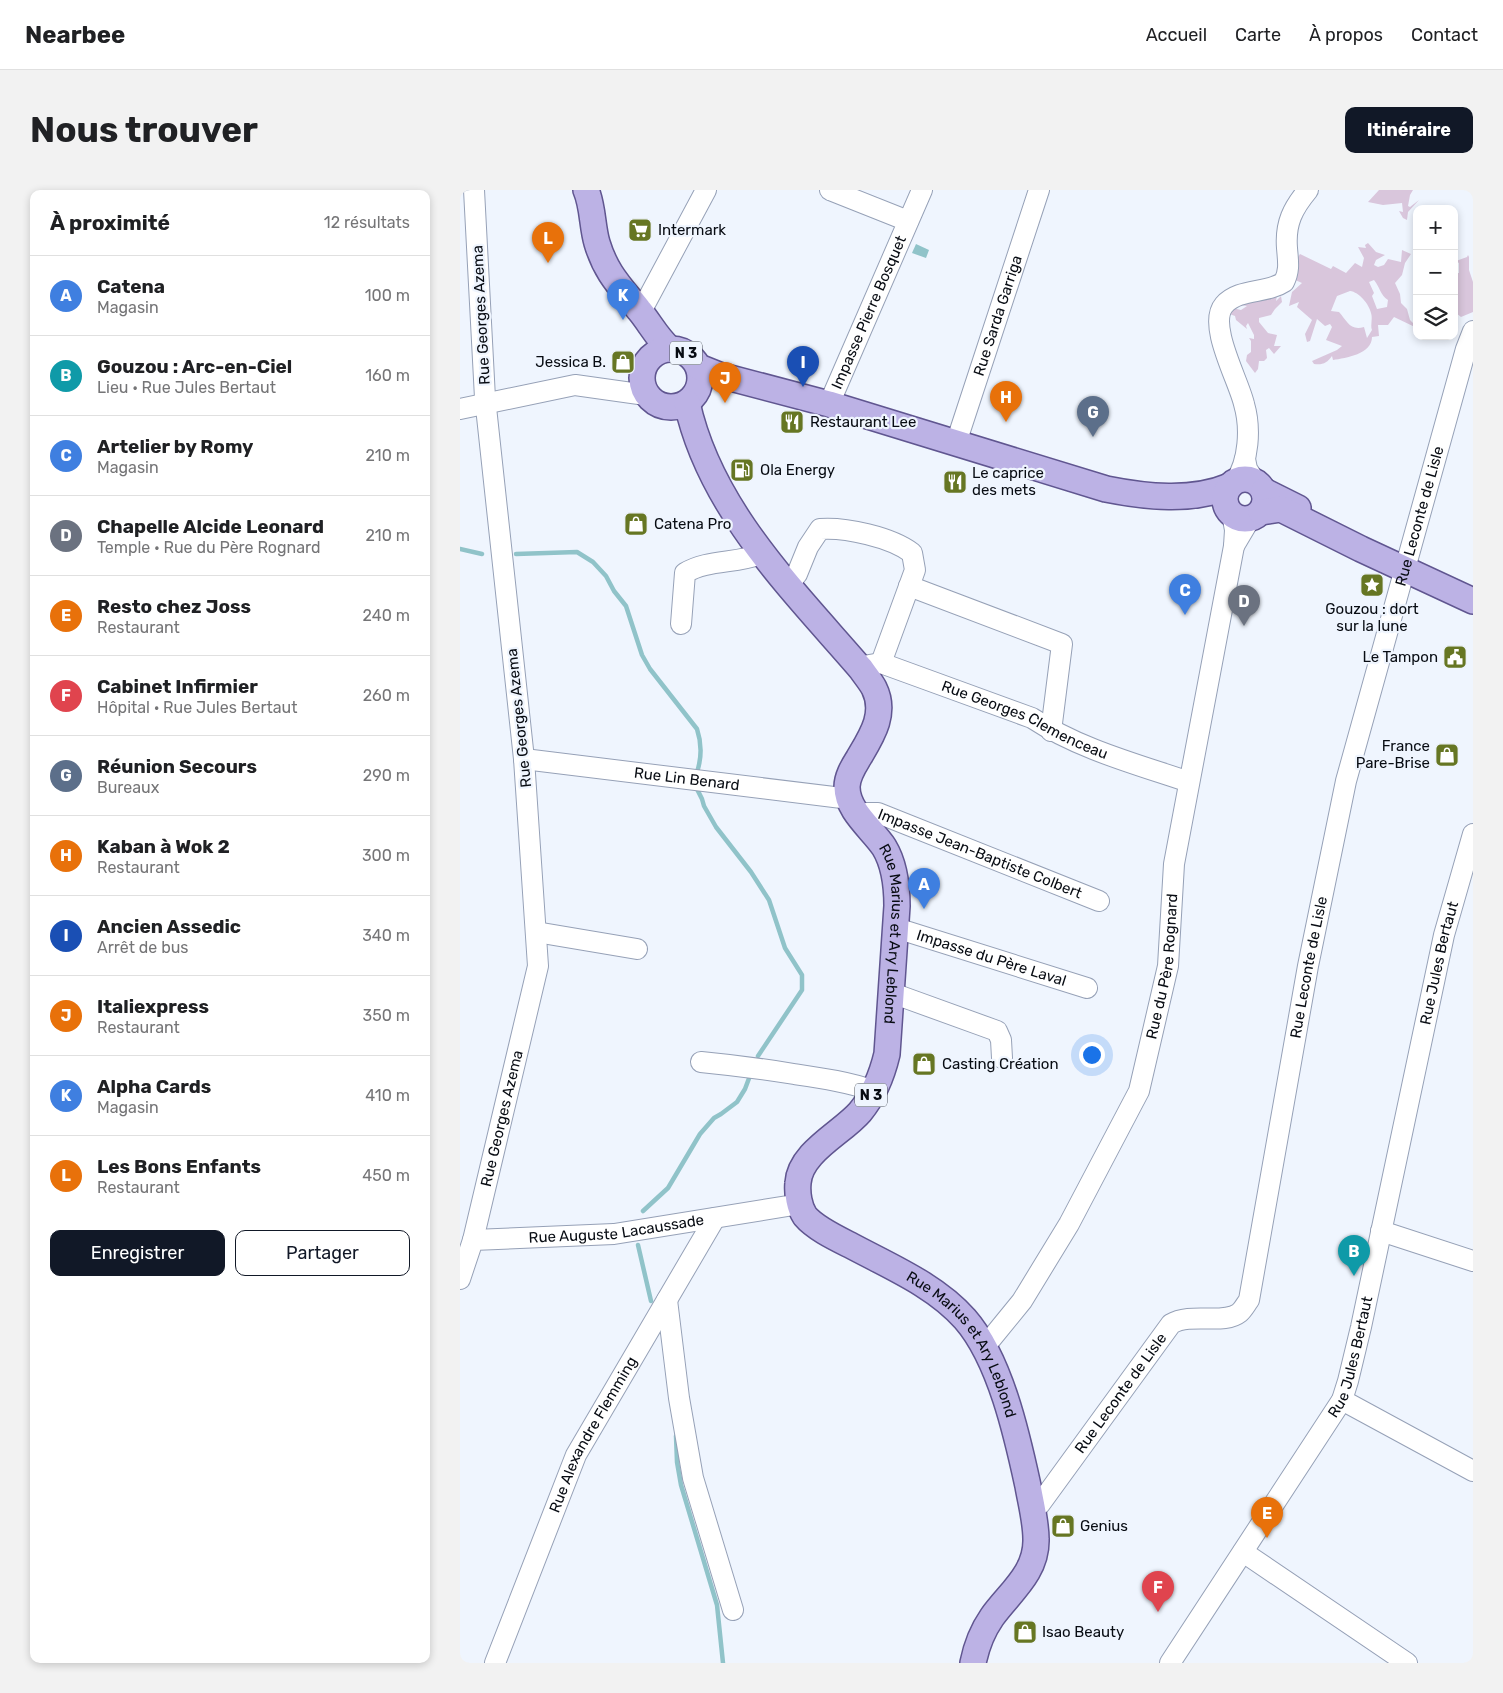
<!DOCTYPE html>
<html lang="fr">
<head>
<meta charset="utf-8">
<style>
  body { margin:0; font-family:Rubik,sans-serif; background:#f2f2f2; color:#202124 }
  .controls { position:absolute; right:15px; top:15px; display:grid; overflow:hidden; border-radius:10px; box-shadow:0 2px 8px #0003 }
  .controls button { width:45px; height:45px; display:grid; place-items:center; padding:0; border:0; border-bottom:1px solid #e0e0e0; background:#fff; color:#202124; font:25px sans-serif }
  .you { position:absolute; left:631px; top:864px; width:18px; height:18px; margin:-12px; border:4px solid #fff; border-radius:50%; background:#1a73e8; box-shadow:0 0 0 8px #1a73e833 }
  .badge { display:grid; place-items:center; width:32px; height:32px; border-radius:50%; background:#111827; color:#fff; font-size:16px; font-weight:700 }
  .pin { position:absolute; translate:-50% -41px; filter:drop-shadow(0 1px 2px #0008) }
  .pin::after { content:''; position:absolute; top:26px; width:18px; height:15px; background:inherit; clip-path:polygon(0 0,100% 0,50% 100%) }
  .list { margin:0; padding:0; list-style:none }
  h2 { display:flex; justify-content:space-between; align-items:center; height:65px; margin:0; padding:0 20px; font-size:21px }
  h2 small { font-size:16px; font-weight:400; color:#757577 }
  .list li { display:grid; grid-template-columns:32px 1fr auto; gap:15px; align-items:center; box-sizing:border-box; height:80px; padding:0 20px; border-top:1px solid #e0e0e0 }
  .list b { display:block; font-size:19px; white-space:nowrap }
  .list p { margin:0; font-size:16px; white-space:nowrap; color:#757577 }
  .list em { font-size:16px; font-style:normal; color:#757577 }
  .actions { display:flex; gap:10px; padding:15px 20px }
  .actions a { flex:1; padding:11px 0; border:1px solid #111827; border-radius:10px; text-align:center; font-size:18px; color:#111827 }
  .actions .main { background:#111827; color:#fff }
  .icon { flex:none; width:28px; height:28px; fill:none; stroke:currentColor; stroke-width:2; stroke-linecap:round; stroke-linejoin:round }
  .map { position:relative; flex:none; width:1013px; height:1473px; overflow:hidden; border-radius:10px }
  header { display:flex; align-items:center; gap:30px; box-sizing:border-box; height:70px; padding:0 25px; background:#fff; border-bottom:1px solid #e0e0e0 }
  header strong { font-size:24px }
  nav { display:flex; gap:28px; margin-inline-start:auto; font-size:18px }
  .intro { display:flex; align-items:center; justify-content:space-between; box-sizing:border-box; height:120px; padding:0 30px }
  h1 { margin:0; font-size:35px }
  .button { padding:12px 22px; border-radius:10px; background:#111827; color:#fff; font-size:18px; font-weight:700 }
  main { display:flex; gap:30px; padding:0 30px }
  aside { flex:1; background:#fff; border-radius:10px; box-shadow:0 2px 8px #0003 }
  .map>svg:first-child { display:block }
  .green { fill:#d9c6dc; fill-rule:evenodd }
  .water { fill:#90c3c9 }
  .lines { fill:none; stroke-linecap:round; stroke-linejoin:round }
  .stream { stroke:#90c3c9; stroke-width:4.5 }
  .minor-casing { stroke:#96a1b7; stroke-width:22 }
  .major-casing { stroke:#605690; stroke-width:28 }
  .minor { stroke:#fff; stroke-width:20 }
  .major { stroke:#bcb2e5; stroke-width:25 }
  .labels { text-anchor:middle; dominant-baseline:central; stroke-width:4.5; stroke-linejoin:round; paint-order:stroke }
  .shield { fill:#eff5fe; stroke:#4d525a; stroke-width:1 }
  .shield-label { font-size:14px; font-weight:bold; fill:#080c13 }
  .poi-label { font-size:15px; fill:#080c13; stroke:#eff5fe; text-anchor:start }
  .street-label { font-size:15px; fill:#080c13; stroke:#eff5fe }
</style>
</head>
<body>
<header>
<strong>Nearbee</strong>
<nav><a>Accueil</a><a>Carte</a><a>À propos</a><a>Contact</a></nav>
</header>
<div class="intro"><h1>Nous trouver</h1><a class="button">Itinéraire</a></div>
<main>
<aside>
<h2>À proximité<small>12 résultats</small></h2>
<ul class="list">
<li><span class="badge" style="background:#3f7fe0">A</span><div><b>Catena</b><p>Magasin</p></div><em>100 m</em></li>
<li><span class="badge" style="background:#0f9aa8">B</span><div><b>Gouzou : Arc-en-Ciel</b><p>Lieu · Rue Jules Bertaut</p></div><em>160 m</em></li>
<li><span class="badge" style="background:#3f7fe0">C</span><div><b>Artelier by Romy</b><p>Magasin</p></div><em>210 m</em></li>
<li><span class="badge" style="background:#6b7280">D</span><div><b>Chapelle Alcide Leonard</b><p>Temple · Rue du Père Rognard</p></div><em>210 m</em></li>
<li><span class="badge" style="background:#e8710a">E</span><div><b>Resto chez Joss</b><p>Restaurant</p></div><em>240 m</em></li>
<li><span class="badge" style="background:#e0444e">F</span><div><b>Cabinet Infirmier</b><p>Hôpital · Rue Jules Bertaut</p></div><em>260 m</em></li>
<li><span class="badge" style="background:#5c6f8a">G</span><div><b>Réunion Secours</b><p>Bureaux</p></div><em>290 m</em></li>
<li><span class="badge" style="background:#e8710a">H</span><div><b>Kaban à Wok 2</b><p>Restaurant</p></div><em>300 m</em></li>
<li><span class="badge" style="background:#1a4fb4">I</span><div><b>Ancien Assedic</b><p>Arrêt de bus</p></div><em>340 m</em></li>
<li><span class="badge" style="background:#e8710a">J</span><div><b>Italiexpress</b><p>Restaurant</p></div><em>350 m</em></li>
<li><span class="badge" style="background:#3f7fe0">K</span><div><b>Alpha Cards</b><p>Magasin</p></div><em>410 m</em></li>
<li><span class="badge" style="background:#e8710a">L</span><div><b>Les Bons Enfants</b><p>Restaurant</p></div><em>450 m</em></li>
</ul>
<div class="actions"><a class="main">Enregistrer</a><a>Partager</a></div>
</aside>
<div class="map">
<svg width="1013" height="1473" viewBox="0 0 1013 1473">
  <rect width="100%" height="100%" fill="#eff5fe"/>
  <!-- green -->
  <path class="green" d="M919 0H953L950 5 948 16 950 17 959 10 948 22 947 30 943 28 939 21 943 22 942 13 923 15 908 12Z
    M908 53 916 62 925 65 916 70 914 75 918 77 924 75 928 69 941 72 942 60 951 64 945 73 942 85 935 93 940 104 941 113 947 119 950 130 953 133 957 129V138L934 127 928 135H918L919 146 912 147C912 164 886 168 873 170L872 166C867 173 863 175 854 174L852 171 877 160 882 156 866 150 872 137 870 134 865 136 857 129 850 151 847 152 845 144 852 130 837 117 839 112 829 116 832 102 842 93 833 89 839 73 838 67 840 64 871 79 873 76 886 83 895 73 902 77 904 68 898 57 906 58 905 55ZM914 90C920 97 920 105 928 110L927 117 917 119 912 106 914 103 909 92ZM890 101C899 102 909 114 911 123 913 129 910 135 912 140L907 148 904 137C890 141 887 131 879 122L871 121 877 106Z
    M1008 65 1009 67V80L1013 92V122L1001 127 996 123 994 117V83H999V73L996 71 1007 67Z
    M818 100 816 111 821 106 822 112 815 119 811 125 799 128V132L808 143 817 145 814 156H821L814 164 809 158 806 160 807 168 804 171H799L798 179 795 183 786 171 787 165 791 162V151L789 148 794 149V145L788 133 786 136 787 139 776 130 775 126 761 121 768 117 781 120 787 116 780 115Z"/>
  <!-- water -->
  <path class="water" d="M456 54 469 60 466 68 452 63Z"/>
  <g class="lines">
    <!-- stream -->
    <path class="stream" d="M0 359 22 364
      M56 364 117 362 133 372 146 386 154 401 166 416 182 465 190 479 237 539C242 554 242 567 237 582
      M237 599 242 609 244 616 256 637 291 682 309 710 325 758 342 785V800L298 866
      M183 1021 208 998 240 944 254 928 261 924 277 912 285 899 291 883
      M178 1055 191 1111
      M216 1246 217 1272 221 1295 257 1415 263 1473"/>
    <!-- minor casing -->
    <g class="minor-casing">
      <g id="minor">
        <path d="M370 0 448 31"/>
        <path d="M179 119 185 114 246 0"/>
        <path id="s1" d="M369 214 462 0"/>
        <path d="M0 219 115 195 186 205"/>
        <path id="s2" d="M496 253 579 0"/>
        <path d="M785 269 787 279 795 291"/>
        <path d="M775 292C789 271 791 238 784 214 779 191 747 135 764 115 779 98 806 104 824 92 830 80 828 71 827 58 825 33 833 18 848 0"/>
        <path d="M774 356 790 329"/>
        <path d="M329 394 337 384 348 357 360 339C385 337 431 347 452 363L455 380 421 473"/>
        <path d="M449 396 602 454 591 541"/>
        <path d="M221 434 225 383C248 369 278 374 303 363"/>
        <path id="s3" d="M401 479 409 475 421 473 572 528C619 559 676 574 729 592"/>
        <path id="s4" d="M64 569 390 609"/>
        <path id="s5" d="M399 625 407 623H418L639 711"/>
        <path id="s6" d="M436 738 627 798"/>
        <path d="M76 742 177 759"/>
        <path d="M432 803 537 841 541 850 542 868"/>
        <path d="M241 872C272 875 303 879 334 884 361 888 389 892 414 901"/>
        <path d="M921 1041 1013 1071"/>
        <path id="s7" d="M13 1050 78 776 64 569 25 208 14 0"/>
        <path id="s8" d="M0 1089 13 1050 154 1044 340 1014"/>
        <path d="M207 1110 219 1208 233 1288 273 1420"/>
        <path id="s9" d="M524 1155 531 1149 562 1111 609 1034 679 901 708 776 714 674 774 356 775 340 772 324"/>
        <path d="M882 1210 1013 1281"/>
        <path id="s10" d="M572 1318 580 1314 711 1134C731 1122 764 1135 779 1123 783 1120 786 1114 789 1110L848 776 886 591 1006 159 1013 141"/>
        <path d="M783 1362 947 1473"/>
        <path id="s11" d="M35 1473 116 1265 255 1028"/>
        <path id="s12" d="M710 1473 882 1210 888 1191 901 1137 984 745 1013 644"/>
      </g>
    </g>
    <!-- major casing -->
    <g class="major-casing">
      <g id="major">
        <path d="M126 0C133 16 132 36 137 53 146 83 160 96 179 120 190 133 197 148 210 159"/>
        <circle cx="211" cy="188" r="29"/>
        <path d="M239 177 259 185 369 214 646 299C686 307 732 312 770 296"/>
        <path id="s13" d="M227 213C250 319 333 400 401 479 405 485 411 492 414 498 427 524 411 547 398 569 393 577 387 587 387 597 387 621 412 639 424 657 435 675 437 696 437 716L427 864C422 885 414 905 400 922 382 943 340 962 338 993 337 1003 339 1017 345 1026 355 1038 376 1048 390 1055 429 1076 475 1095 505 1129 540 1169 557 1245 568 1296 571 1313 576 1332 576 1349 577 1383 549 1403 532 1427 523 1440 516 1458 513 1473"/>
        <circle cx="785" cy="309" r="20"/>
        <path d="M804 301 838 318"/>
        <path d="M801 322 821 319 901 359 1013 411"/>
      </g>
    </g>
    <!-- minor -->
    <use href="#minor" class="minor"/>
    <!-- major -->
    <use href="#major" class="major"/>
  </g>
  <!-- icons -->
  <defs>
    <g id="supermarket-square" transform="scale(1.25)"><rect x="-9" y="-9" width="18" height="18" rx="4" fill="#667623" stroke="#eff5fe"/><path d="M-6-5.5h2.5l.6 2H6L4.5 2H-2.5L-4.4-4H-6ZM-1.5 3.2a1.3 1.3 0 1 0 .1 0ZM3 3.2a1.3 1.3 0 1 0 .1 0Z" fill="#fff"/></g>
    <g id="shop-square" transform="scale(1.25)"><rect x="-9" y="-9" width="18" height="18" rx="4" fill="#667623" stroke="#eff5fe"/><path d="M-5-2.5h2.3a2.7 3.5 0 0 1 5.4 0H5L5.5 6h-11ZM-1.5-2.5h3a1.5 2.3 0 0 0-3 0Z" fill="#fff"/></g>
    <g id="restaurant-square" transform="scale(1.25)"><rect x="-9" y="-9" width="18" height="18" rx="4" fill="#667623" stroke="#eff5fe"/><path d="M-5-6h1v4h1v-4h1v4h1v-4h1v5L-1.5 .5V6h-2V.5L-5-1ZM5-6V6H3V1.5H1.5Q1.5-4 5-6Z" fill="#fff"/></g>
    <g id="fuel-square" transform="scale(1.25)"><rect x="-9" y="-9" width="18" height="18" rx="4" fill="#667623" stroke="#eff5fe"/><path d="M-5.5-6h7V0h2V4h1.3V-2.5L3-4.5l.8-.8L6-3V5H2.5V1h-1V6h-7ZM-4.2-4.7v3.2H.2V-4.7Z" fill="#fff"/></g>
    <g id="sight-square" transform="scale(1.25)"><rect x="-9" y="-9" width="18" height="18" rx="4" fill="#667623" stroke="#eff5fe"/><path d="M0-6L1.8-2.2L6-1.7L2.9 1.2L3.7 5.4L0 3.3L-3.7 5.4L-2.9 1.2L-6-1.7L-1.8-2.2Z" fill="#fff"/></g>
    <g id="civic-square" transform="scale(1.25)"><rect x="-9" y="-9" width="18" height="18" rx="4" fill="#667623" stroke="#eff5fe"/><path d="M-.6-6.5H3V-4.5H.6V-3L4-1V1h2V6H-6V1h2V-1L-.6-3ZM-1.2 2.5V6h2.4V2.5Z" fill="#fff"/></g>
  </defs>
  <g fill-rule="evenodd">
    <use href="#supermarket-square" x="180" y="40"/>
    <use href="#shop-square" x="163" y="172"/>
    <use href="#restaurant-square" x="332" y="232"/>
    <use href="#fuel-square" x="282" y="280"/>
    <use href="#restaurant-square" x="495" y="292"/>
    <use href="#shop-square" x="176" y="334"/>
    <use href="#sight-square" x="912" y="395"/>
    <use href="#civic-square" x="995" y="467"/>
    <use href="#shop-square" x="987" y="565"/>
    <use href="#shop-square" x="464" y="874"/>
    <use href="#shop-square" x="603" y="1336"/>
    <use href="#shop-square" x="565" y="1442"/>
  </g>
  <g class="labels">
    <!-- shield labels -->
    <g class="shield">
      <rect x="210" y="151.5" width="32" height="23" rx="4"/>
      <rect x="395" y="893.5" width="32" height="23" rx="4"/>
    </g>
    <g class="shield-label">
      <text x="226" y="163">N 3</text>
      <text x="411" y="905">N 3</text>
    </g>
    <!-- poi labels -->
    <g class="poi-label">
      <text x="198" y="40">Intermark</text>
      <text x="146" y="172" text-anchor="end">Jessica B.</text>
      <text x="350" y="232">Restaurant Lee</text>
      <text x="300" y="280">Ola Energy</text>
      <text x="512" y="283">Le caprice<tspan x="512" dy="17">des mets</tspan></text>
      <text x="194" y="334">Catena Pro</text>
      <text x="912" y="419" text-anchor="middle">Gouzou : dort<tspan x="912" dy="17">sur la lune</tspan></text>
      <text x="978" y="467" text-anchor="end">Le Tampon</text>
      <text x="970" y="556" text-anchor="end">France<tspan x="970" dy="17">Pare-Brise</tspan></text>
      <text x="482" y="874">Casting Création</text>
      <text x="620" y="1336">Genius</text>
      <text x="582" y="1442">Isao Beauty</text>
    </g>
    <!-- street labels -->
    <g class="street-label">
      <text stroke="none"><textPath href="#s1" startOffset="100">Impasse Pierre Bosquet</textPath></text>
      <text transform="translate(21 125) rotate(-93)">Rue Georges Azema</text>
      <text stroke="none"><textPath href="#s2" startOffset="134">Rue Sarda Garriga</textPath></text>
      <text stroke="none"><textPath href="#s10" startOffset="1121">Rue Leconte de Lisle</textPath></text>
      <text transform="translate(59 528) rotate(-96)">Rue Georges Azema</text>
      <text stroke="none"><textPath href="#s3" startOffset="176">Rue Georges Clemenceau</textPath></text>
      <text stroke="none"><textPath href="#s4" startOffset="164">Rue Lin Benard</textPath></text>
      <text stroke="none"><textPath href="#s5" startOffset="129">Impasse Jean-Baptiste Colbert</textPath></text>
      <text stroke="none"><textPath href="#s13" startOffset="612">Rue Marius et Ary Leblond</textPath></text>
      <text stroke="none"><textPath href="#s6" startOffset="100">Impasse du Père Laval</textPath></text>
      <text stroke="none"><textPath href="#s12" startOffset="762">Rue Jules Bertaut</textPath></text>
      <text stroke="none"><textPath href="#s9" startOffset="426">Rue du Père Rognard</textPath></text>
      <text stroke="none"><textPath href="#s10" startOffset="656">Rue Leconte de Lisle</textPath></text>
      <text stroke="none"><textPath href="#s7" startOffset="125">Rue Georges Azema</textPath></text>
      <text stroke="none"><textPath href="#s8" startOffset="185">Rue Auguste Lacaussade</textPath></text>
      <text stroke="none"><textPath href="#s13" startOffset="1138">Rue Marius et Ary Leblond</textPath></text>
      <text stroke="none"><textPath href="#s12" startOffset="358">Rue Jules Bertaut</textPath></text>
      <text stroke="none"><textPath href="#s10" startOffset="146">Rue Leconte de Lisle</textPath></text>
      <text stroke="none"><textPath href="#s11" startOffset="249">Rue Alexandre Flemming</textPath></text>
    </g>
  </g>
</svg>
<div class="controls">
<button>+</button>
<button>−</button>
<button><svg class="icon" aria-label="layers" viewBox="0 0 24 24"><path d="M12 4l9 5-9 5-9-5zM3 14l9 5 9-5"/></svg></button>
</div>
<div class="you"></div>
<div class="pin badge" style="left:464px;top:719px;background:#3f7fe0">A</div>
<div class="pin badge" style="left:894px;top:1086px;background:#0f9aa8">B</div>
<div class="pin badge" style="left:725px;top:425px;background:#3f7fe0">C</div>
<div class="pin badge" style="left:784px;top:436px;background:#6b7280">D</div>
<div class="pin badge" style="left:807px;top:1348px;background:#e8710a">E</div>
<div class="pin badge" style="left:698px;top:1422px;background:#e0444e">F</div>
<div class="pin badge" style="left:633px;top:247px;background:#5c6f8a">G</div>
<div class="pin badge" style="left:546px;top:232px;background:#e8710a">H</div>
<div class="pin badge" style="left:343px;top:197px;background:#1a4fb4">I</div>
<div class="pin badge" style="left:265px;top:213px;background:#e8710a">J</div>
<div class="pin badge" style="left:163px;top:130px;background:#3f7fe0">K</div>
<div class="pin badge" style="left:88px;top:73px;background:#e8710a">L</div>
</div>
</main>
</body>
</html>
